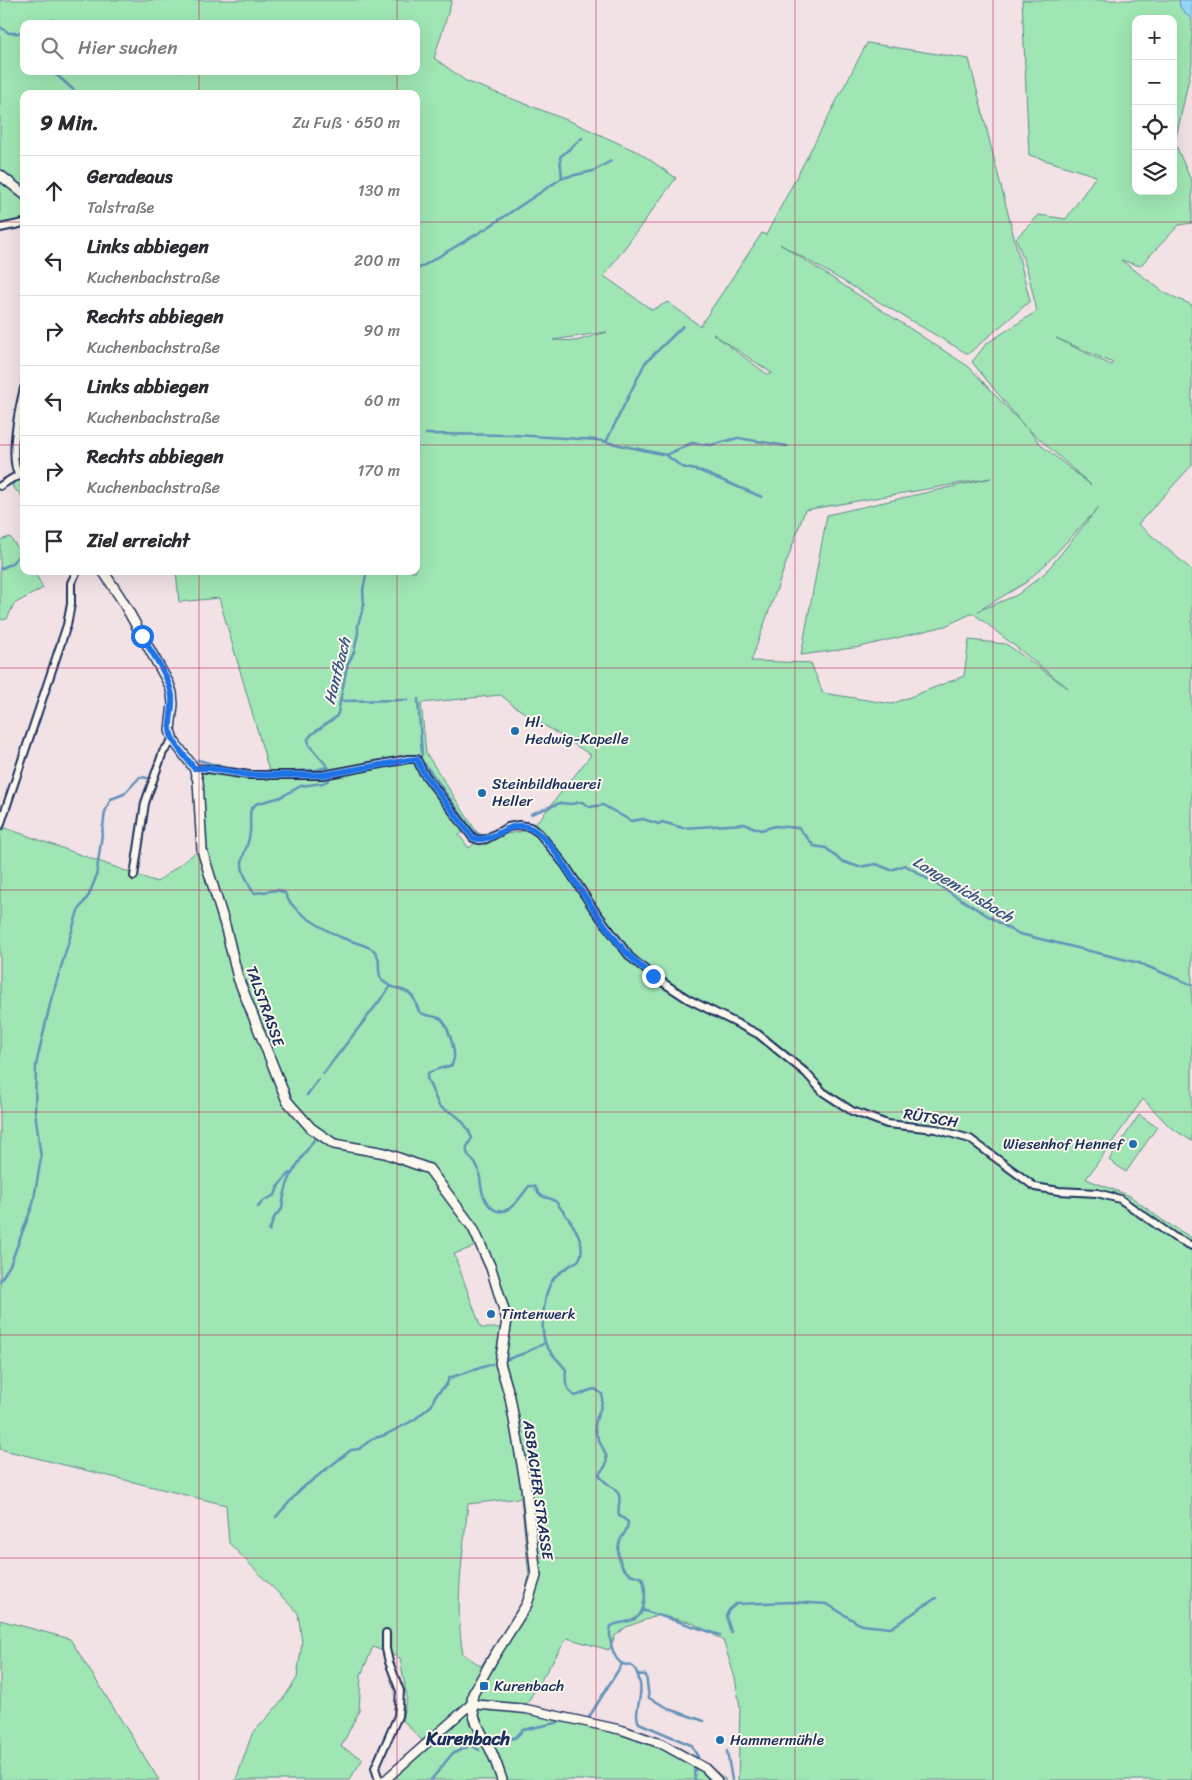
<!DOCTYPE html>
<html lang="de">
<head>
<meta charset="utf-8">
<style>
  body { margin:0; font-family:Sriracha,sans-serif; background:#f2f2f3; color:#2b2b33 }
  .controls { position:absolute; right:15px; top:15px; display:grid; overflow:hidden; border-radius:10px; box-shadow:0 5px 20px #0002 }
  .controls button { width:45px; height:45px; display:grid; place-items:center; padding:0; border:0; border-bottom:1px solid #e1e1e2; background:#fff; color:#2b2b33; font:25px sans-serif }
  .stop { position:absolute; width:15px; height:15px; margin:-11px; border:4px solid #1a73e8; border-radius:50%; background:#fff }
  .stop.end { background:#1a73e8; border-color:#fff; box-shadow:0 1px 5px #0008 }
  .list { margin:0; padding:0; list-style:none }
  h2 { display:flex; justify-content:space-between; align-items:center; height:65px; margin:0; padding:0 20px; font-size:21px }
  h2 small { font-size:16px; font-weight:400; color:#7c7c81 }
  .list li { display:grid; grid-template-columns:32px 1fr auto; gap:15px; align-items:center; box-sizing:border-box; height:70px; padding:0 20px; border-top:1px solid #e1e1e2 }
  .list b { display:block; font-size:19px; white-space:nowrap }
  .list p { margin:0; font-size:16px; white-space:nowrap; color:#7c7c81 }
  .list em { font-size:16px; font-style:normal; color:#7c7c81 }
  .icon { flex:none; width:28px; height:28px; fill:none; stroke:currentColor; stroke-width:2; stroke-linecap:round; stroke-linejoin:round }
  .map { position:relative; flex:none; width:1192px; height:1780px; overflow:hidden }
  .search { position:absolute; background:#fff; box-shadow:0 5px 20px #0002; left:20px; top:20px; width:400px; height:55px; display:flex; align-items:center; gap:12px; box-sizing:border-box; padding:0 18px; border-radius:10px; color:#7c7c81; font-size:19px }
  .panel { position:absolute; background:#fff; box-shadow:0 5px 20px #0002; left:20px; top:90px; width:400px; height:485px; border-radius:10px }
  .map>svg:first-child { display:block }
  .green { fill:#9fe6b4; stroke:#5d8a89; fill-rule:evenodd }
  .water { fill:#94d4f6; stroke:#6492b9 }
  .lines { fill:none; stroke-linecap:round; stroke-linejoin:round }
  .stream { stroke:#6492b9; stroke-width:2.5 }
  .minor-casing { stroke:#1b2f5e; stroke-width:10 }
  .tertiary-casing { stroke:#1b2f5e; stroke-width:11 }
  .secondary-casing { stroke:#1b2f5e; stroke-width:12 }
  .minor { stroke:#fbf7ec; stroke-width:6 }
  .tertiary { stroke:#fbf7ec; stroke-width:8 }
  .secondary { stroke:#fbf7ec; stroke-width:9 }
  .route { stroke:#1a73e8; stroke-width:6 }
  .grid { fill:none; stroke:#c2185b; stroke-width:1; stroke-opacity:0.55 }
  .poi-dot { fill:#1f6fb2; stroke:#fbf7ec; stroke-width:2 }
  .labels { text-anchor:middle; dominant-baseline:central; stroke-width:4; stroke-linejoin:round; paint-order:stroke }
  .poi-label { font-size:15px; fill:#1b2f5e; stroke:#fbf7ec; text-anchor:start }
  .street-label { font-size:15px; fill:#1b2f5e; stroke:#fbf7ec }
  .water-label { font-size:16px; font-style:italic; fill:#395884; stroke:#fbf7ec }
  .quarter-label { font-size:18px; font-weight:bold; fill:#1b2f5e; stroke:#fbf7ec }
</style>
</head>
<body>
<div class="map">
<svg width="1192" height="1780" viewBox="0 0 1192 1780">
  <rect width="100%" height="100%" fill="#f2e2e5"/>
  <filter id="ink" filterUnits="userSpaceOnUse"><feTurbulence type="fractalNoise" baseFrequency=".02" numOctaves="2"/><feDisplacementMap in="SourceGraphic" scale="10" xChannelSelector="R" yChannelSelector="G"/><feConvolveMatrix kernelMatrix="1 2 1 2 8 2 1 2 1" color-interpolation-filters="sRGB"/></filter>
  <g filter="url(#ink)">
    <!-- green -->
    <path class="green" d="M0 0H452L434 58 466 81 572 122 640 153 676 178 604 276 652 310 668 302 700 326 762 233 766 235 867 43 969 59 1030 301 968 354 780 244 969 367 1025 427 972 362 986 344 1037 311 1028 273 1016 238 1039 215 1066 219 1096 176 1029 155 1022 0H1179L1180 7 1192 20V64L1175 143 1192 183V223L1179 225 1140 266 1121 260 1165 293 1192 305V465L1138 524 1192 570V1141L1170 1127 1143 1099 1086 1179 1130 1196 1162 1220 1192 1238V1780H738L740 1707 735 1678 723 1640 693 1623 659 1615 626 1627 615 1636 609 1650 567 1638 525 1706C598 1720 668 1728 726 1780H391L427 1746 402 1719 407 1698 400 1658 373 1647 361 1675 359 1711 341 1747 363 1759 349 1780H236L252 1734 281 1702 297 1678 302 1643 298 1613 229 1543 226 1505 0 1449V826L157 882 199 850 192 772 270 774 219 598 179 602 176 571H416V94H24V219L0 224ZM1136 19H1173V191H1136ZM24 24H416V71H24ZM607 332 576 341 553 340 606 332ZM713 334 772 373V374H767ZM1056 338 1113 363 1111 365ZM1027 428 1091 485 1042 446ZM991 478 827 515 801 655 860 647 945 626 973 613 1068 688 1006 644 969 640 964 676 892 704 823 693 811 663 751 661 805 510ZM1099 507 1045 573 1017 595 978 611 1025 583 1046 564ZM501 695 514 706 591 755 543 815 529 830 506 834 485 845 426 753 421 703ZM464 831 474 844 469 848 459 835ZM476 1246 488 1270 504 1320 503 1328H481L454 1254ZM521 1498 529 1576 523 1602 481 1666 463 1654C454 1605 463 1553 468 1504Z
      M24 479V498L12 486 16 481Z
      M10 537 24 557V571H34L43 588 14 604 7 619 0 620V540Z
      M1139 1115 1157 1127 1126 1172 1109 1160Z
      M0 1620 70 1639 159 1780H0Z"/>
    <!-- water -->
    <path class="water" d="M1179 0H1192V20L1180 7Z"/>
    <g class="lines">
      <!-- stream -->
      <path class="stream" d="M39 24 52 20 55 24
        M0 27 9 33H24
        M47 71 58 76 78 94
        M105 94H118
        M562 178 560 157 582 138
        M416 270 487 228 562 178 593 171 611 161
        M426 434 514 435 597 440 666 455 692 443 711 445 738 438 787 446
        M606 442 645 363 683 326
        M666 455 682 467 700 471 762 497
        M0 569 11 564 24 550
        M367 571 363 590 364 605 358 625V633L354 652 347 666 338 713 336 717 312 734 308 739 309 745 328 767 329 780 323 783 301 786 281 797 256 804 251 809C249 817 251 824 250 832 248 853 235 859 247 880 250 885 250 890 255 893L278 890 285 893C290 911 324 929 340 937 350 941 363 944 372 949 384 957 375 972 382 980 388 988 401 988 409 993 417 998 415 1007 420 1012 426 1017 435 1015 441 1019 447 1023 454 1047 454 1054 455 1058 453 1061 452 1065 444 1068 435 1069 428 1073L427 1078 439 1106C444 1110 449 1111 454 1114 463 1120 468 1128 472 1138 470 1142 465 1147 467 1152 468 1157 475 1161 478 1168 481 1178 480 1192 486 1201 502 1226 519 1200 529 1186H535C541 1201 544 1194 555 1201 558 1203 560 1208 562 1210 572 1223 588 1243 579 1260 570 1266 561 1270 554 1278 544 1290 540 1327 545 1342 548 1353 560 1360 566 1370 565 1381 565 1389 575 1396 583 1394 587 1390 595 1389L602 1394C604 1410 595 1414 595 1428 595 1440 610 1453 606 1465 605 1468 601 1471 599 1474 603 1484 615 1486 619 1495 621 1501 617 1508 619 1515L628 1522C628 1530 623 1534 620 1541 616 1550 619 1566 627 1572 631 1576 637 1575 642 1578 647 1589 646 1613 635 1619 627 1623 618 1622 611 1626 608 1636 612 1657 621 1663 625 1666 632 1664 635 1669 638 1672 639 1680 640 1684 643 1697 633 1713 639 1723L691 1745 698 1757V1763L694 1772 695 1780
        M418 699 422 755
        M341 701 407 700
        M198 760 220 766
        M424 763 474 832 483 836
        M231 768 254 772
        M276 772 316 770 327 767
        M531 814 560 803 571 804 582 802 590 807 603 805 631 821 643 819 659 824 662 822 683 828 744 824 761 830 775 826 799 828 814 846 826 848 841 861 859 867 876 864 891 870 905 865 1016 933 1139 963 1192 985
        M323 1074 391 986
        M307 1095 318 1080
        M258 1207 263 1201 275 1195 279 1185 290 1173
        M269 1231 275 1216 282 1209C285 1178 297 1165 314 1140
        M0 1281 10 1265 33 1204 41 1158 35 1111 36 1065 51 1000 78 911 89 895 96 877 105 812 111 799 124 794 140 777 147 778
        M505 1360 525 1353 545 1343
        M276 1517 301 1489 351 1450 359 1449 372 1439 385 1435 414 1420 432 1405 435 1396 447 1384 449 1378 492 1364
        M642 1610 720 1635
        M731 1632 726 1616 729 1610 736 1604 793 1602 827 1604 861 1625 891 1628 936 1598
        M637 1674 646 1675 649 1698 672 1710 704 1721
        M589 1717 622 1664
        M501 1743 516 1737 523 1730 560 1722
        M727 1751 732 1780
        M431 1780 452 1754 471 1745 479 1750"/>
      <!-- minor casing -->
      <g class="minor-casing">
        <path id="minor" d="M0 228 24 223
          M19 476C8 458 19 409 24 388
          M0 486 13 478 24 475
          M194 768 208 769 248 775H323L408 759H417L422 771 473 838 479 840 486 839 508 827 519 825 530 827 539 833 565 865 593 908 630 957 653 976 688 999 758 1034 806 1073 823 1092 852 1111 887 1124 936 1129 970 1139 1035 1187 1059 1191 1097 1193 1120 1199 1174 1237 1192 1246
          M0 826 67 625 71 604V583L77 571
          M134 876 145 803 163 752 173 740
          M379 1780 375 1768 398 1716 399 1705 400 1691 389 1662 386 1649V1633"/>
      </g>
      <!-- tertiary casing -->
      <g class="tertiary-casing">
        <path id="tertiary" d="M385 1780 471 1704 526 1709 622 1730 662 1744 705 1768 717 1780"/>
      </g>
      <!-- secondary casing -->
      <g class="secondary-casing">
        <path id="secondary" d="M0 175 24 194
          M103 571 122 600 169 684 172 693 173 704 170 730 173 740 194 768 198 781 202 850 225 925 238 978 287 1101 311 1128 334 1144 385 1153 429 1169 473 1228 491 1268 507 1320 500 1363 510 1397 526 1487 536 1576 527 1604 493 1658 473 1694C468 1716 483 1734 492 1753 496 1762 499 1771 502 1780"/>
      </g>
      <!-- minor -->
      <use href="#minor" class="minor"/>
      <!-- tertiary -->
      <use href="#tertiary" class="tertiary"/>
      <!-- secondary -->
      <use href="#secondary" class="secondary"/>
    </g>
  </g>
  <g class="lines" filter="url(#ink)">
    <!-- route -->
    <path class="route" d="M142 636C152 653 166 672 171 691 175 704 169 716 170 729 170 741 187 758 194 768H208L248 775H323L408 760 417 759 422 771 473 838C494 845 508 818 530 828 548 835 569 873 580 889 593 908 606 928 620 945 629 957 641 967 653 976"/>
  </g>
  <!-- grid -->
  <path class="grid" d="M199 0V24M397 0V24M596 0V1780M795 0V1780M993 0V1780M199 71V94M397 71V94M0 222H24M416 222H1192M0 445H24M416 445H1192M199 571V1780M397 571V1780M0 668H1192M0 890H1192M0 1112H1192M0 1335H1192M0 1558H1192"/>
  <!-- markers -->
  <g class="poi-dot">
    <circle cx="515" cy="731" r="5"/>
    <circle cx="482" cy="793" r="5"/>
    <circle cx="1133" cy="1144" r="5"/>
    <circle cx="491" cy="1314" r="5"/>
    <rect x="479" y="1681" width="10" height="10" rx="2.5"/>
    <circle cx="720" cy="1740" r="5"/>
  </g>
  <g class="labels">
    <!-- poi labels -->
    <g class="poi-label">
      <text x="525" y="722">Hl.<tspan x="525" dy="17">Hedwig-Kapelle</tspan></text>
      <text x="492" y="784">Steinbildhauerei<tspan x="492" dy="17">Heller</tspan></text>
      <text x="1123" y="1144" text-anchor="end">Wiesenhof Hennef</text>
      <text x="501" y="1314">Tintenwerk</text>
      <text x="494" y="1686">Kurenbach</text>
      <text x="730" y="1740">Hammermühle</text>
    </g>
    <!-- street labels -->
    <g class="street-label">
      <text transform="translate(265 1006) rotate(70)">TALSTRASSE</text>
      <text transform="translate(931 1118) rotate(10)">RÜTSCH</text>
      <text transform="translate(538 1490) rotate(82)">ASBACHER STRASSE</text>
    </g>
    <!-- water labels -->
    <g class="water-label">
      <text transform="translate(337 671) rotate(-76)">Hanfbach</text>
      <text transform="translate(963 889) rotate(31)">Langemichsbach</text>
    </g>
    <!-- quarter labels -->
    <g class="quarter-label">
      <text x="468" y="1739">Kurenbach</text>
    </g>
  </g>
</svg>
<div class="controls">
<button>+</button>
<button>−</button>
<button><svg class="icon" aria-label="locate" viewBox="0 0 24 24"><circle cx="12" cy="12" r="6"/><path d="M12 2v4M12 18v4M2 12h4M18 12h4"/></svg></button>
<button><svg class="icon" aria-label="layers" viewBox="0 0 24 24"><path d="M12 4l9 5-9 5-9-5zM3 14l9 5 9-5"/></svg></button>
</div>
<div class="stop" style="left:142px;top:636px"></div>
<div class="stop end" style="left:653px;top:976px"></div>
<div class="search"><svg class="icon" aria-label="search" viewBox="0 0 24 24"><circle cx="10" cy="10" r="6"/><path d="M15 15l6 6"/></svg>Hier suchen</div>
<section class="panel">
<h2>9 Min.<small>Zu Fuß · 650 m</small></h2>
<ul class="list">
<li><svg class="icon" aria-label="ahead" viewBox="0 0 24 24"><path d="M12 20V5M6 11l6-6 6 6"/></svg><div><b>Geradeaus</b><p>Talstraße</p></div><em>130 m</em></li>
<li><svg class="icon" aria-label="left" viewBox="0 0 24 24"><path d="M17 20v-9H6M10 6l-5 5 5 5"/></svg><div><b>Links abbiegen</b><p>Kuchenbachstraße</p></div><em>200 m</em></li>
<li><svg class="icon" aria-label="right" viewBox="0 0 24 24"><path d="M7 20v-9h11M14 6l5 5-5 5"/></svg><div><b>Rechts abbiegen</b><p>Kuchenbachstraße</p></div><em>90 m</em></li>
<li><svg class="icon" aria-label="left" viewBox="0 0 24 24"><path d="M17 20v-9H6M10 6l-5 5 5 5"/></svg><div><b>Links abbiegen</b><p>Kuchenbachstraße</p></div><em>60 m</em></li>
<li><svg class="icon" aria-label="right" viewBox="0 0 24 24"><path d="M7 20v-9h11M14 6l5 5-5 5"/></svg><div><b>Rechts abbiegen</b><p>Kuchenbachstraße</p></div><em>170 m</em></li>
<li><svg class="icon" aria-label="arrive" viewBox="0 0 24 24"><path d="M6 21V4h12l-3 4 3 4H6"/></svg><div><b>Ziel erreicht</b></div></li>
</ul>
</section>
</div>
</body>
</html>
